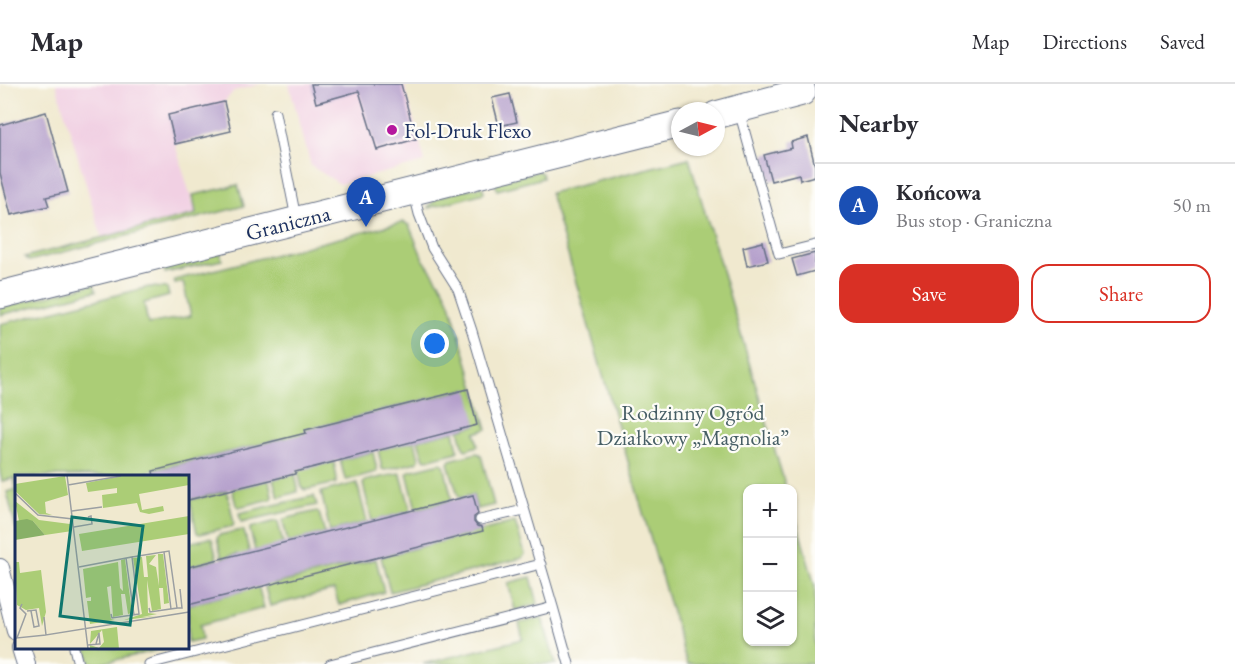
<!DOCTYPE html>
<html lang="en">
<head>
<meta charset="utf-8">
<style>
  body { margin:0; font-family:"EB Garamond",serif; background:#f2f2f3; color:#2b2b33 }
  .controls { position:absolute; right:18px; bottom:18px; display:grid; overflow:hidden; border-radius:12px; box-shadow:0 2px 4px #0004 }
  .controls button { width:54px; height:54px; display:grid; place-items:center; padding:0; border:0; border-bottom:2px solid #e1e1e2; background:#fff; color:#2b2b33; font:30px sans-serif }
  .compass { position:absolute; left:671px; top:18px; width:54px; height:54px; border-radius:50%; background:#fff; box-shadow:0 2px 4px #0004; rotate:83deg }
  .you { position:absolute; left:435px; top:260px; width:21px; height:21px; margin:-15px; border:4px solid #fff; border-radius:50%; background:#1a73e8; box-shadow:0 0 0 9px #1a73e833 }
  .badge { display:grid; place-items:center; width:39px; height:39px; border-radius:50%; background:#d93025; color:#fff; font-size:20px; font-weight:700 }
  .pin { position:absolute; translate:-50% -50px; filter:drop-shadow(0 2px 3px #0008) }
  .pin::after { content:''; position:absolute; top:32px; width:21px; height:18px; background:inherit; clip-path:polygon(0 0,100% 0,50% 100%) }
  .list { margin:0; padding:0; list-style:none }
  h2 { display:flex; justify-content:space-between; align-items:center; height:78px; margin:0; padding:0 24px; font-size:26px }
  h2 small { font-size:20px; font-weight:400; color:#7c7c81 }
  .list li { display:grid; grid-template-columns:39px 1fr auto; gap:18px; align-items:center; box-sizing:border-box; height:84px; padding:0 24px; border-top:2px solid #e1e1e2 }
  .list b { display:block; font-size:22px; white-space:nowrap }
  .list p { margin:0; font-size:20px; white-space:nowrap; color:#7c7c81 }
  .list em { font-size:20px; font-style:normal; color:#7c7c81 }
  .actions { display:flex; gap:12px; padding:18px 24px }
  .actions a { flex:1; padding:14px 0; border:2px solid #d93025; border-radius:18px; text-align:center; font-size:21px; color:#d93025 }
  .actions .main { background:#d93025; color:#fff }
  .icon { flex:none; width:33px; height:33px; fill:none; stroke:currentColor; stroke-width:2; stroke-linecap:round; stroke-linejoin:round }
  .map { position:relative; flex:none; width:815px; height:580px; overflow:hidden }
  header { display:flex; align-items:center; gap:36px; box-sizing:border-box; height:84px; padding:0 30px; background:#fff; border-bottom:2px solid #e1e1e2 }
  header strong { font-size:28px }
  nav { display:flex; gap:33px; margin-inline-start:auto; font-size:21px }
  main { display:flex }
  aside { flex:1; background:#fff }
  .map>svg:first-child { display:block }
  .built { fill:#f1d0e3 }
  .green { fill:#abcd76; stroke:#637e6a; stroke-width:1.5 }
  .building { fill:#b5a0cc }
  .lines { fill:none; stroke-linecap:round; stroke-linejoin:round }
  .lane-casing { stroke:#667086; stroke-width:11 }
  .street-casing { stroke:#667086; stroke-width:20 }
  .secondary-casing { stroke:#667086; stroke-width:29 }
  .lane { stroke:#fff; stroke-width:9 }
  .street { stroke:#fff; stroke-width:18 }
  .secondary { stroke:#fff; stroke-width:27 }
  .poi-dot { fill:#b5179e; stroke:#fdfcf7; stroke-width:2 }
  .labels { text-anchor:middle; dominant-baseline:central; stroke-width:4.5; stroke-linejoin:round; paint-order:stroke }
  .poi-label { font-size:22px; fill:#1b2f5e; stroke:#fdfcf7; text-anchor:start }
  .street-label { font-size:22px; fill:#1b2f5e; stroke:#fdfcf7 }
  .park-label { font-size:22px; fill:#465e65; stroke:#fdfcf7 }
  .inset-road { fill:none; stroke:#9b9fa2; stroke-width:1.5 }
  .view { fill:#0f766e; fill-opacity:0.15; stroke:#0f766e; stroke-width:3 }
  .inset-edge { fill:none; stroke:#1b2f5e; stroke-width:3 }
</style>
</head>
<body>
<header>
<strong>Map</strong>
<nav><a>Map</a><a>Directions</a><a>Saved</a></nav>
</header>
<main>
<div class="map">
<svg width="815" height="580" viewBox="0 0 815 580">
  <rect width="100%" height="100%" fill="#fdfcf7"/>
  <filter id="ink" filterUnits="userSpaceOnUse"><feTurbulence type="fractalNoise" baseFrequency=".0167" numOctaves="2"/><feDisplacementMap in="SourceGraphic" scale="12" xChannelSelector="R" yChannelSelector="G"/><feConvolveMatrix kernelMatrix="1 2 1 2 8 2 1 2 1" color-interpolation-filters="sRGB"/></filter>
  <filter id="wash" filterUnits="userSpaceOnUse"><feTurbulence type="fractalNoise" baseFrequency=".008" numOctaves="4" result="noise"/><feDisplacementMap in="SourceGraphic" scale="24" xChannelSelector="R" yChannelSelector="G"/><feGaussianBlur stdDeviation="1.35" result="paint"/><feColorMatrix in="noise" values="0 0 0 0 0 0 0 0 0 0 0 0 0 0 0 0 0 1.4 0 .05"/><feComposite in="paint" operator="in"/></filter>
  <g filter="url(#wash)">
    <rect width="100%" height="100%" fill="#f0e9cf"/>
    <!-- built -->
    <path class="built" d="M56 0H261L234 7 224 18 168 32 175 60 196 130 102 154Z
      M289 0H404L425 78 340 100 311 82Z"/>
    <!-- green -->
    <path class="green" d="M689 74 786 404H748V558H792L793 425 815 502V580H687L550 109Z
      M538 87 542 89 543 94 497 106 495 99Z
      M238 101 244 122 29 177 25 173 196 130 193 111Z
      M480 103 483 104 484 109 428 124C436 109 464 107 480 103Z
      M403 138 409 141 423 175 444 205 450 219 487 345 475 349 478 362 466 366 464 365 459 346 476 341 467 305 306 346 314 382 334 378 337 395 336 399 305 406 302 404 296 378 286 354 130 392H16V445L7 408 16 405 14 394 2 397 0 389V240L149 203 167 204 169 212 144 219 148 240 191 232 183 198 175 200 174 196Z
      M220 167 222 176 165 189 164 185 167 181Z
      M94 200 96 207 0 231V224Z
      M454 347 458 366 457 368 426 376 424 375 418 356Z
      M415 357 419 375 417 378 385 386 382 385 378 366Z
      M373 368 377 386 376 388 347 396 345 395 340 376Z
      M477 369 481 371 494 421 477 425 473 411 459 414 448 379 450 376Z
      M441 379 444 381 452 416 416 425 407 389 409 387Z
      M399 389 401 391 411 427 372 437 363 400 365 397Z
      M295 390 298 405 297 408 280 413 278 412 273 395Z
      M269 396 272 412 271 415 239 423 236 421 232 405Z
      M357 399 367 438 330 447 321 408Z
      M227 407 234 439 233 442 200 450 197 449 190 416Z
      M314 412 317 421 241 438 239 429Z
      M317 427 319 429 325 449 288 458 283 438 284 435Z
      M276 437 278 438 283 459 256 471 250 446V444Z
      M515 438 525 470 522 474 390 508 381 473Z
      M242 446 244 447 264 524 200 541 202 555 188 558V521L246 506 237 470 222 474 217 454 219 451Z
      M209 454 212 455 217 475 188 483V459Z
      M376 475 384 508 339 521 334 506 270 522 259 481 272 491 275 500Z
      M531 493 538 520 515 526 508 499Z
      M542 534 556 580H423L523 555 519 539Z
      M86 564H166L99 580 91 579Z"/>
    <g id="blocks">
      <!-- building -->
      <path class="building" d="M311 0H401L416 55 377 66 359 7 316 19Z
        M510 10 517 38 499 42 492 14Z
        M224 18 231 47 175 60 168 31Z
        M46 28 68 108 46 113 49 122 11 131 0 89V41Z
        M808 53 815 82V92L800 96 799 90 771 97 764 71 792 64 791 58Z
        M763 158 768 177 747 182 743 163Z
        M815 169V187L797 192 792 175Z
        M468 305 477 341 295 388V390L188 416V393H154L153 387 306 349 305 346Z
        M473 411 478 430 474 433V438L477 442 482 443 483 447 188 521V483Z"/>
    </g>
  </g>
  <g filter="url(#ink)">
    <use href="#blocks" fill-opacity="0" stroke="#667086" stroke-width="1.5"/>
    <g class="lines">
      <!-- lane casing -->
      <g class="lane-casing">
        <path id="lane" d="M739 27 779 170 815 161
          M275 29 296 134
          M480 436 524 426
          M553 523 569 580
          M74 564 78 580
          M149 580 541 480
          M330 580 553 523 472 247 458 205 432 164 419 130 414 110"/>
      </g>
      <!-- street casing -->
      <g class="street-casing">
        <path id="street" d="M0 484 16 547
          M21 564 26 580"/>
      </g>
      <!-- secondary casing -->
      <g class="secondary-casing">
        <path id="secondary" d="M716 31 802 8 800 0
          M0 211 680 40"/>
      </g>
      <!-- lane -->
      <use href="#lane" class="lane"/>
      <!-- street -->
      <use href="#street" class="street"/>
      <!-- secondary -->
      <use href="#secondary" class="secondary"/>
    </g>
  </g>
  <!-- markers -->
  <circle class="poi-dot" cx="392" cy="46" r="6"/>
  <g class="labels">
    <!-- poi labels -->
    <g class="poi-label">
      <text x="404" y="46">Fol-Druk Flexo</text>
    </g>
    <!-- street labels -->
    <g class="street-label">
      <text transform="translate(288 139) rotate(-14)">Graniczna</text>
    </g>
    <!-- park labels -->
    <g class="park-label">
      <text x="693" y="328">Rodzinny Ogród<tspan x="693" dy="25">Działkowy „Magnolia”</tspan></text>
    </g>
  </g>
  <!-- overview -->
  <g transform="translate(15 391)">
    <rect width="174" height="174" fill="#f0e9cf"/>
    <path d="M111 0H174V10L124 19 127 35 148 31 149 36 134 39 125 37 122 28 88 33 87 20 102 18V13L73 17 71 8ZM50 1 53 20 30 27 31 38 37 40 24 39 0 16V9ZM0 26 24 45 55 49 57 56 30 60 18 46H4ZM174 41V59L67 76 64 59ZM143 79H148L154 128 149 129 148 113H144L146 134 137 136 132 105 133 138 142 139 127 142 142 141 109 145 127 139 118 83 127 82 129 102H133L131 81 141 80 134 89 141 92 144 111ZM110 84 117 138 113 139 110 119H106L108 140 98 142 96 111 92 112 96 144 100 145 75 149 72 126H76V122L71 123 68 94 103 87 105 113 108 116 106 85ZM0 87H4L5 98 26 95 31 137 27 151 24 133 11 135 2 130ZM102 152 104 174H75V170L84 173 89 167 87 155 75 169 76 156Z" fill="#abcd76"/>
    <path d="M12 44 18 46 30 60 0 65V46Z" fill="#88b067"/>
    <path class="inset-road" d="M52 0 73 174M53 10 106 1M0 18 23 40 58 44M57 36 87 32M59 52 77 49 76 41 73 42M149 77 156 134M117 82 154 76 162 133 135 137 134 133M111 83 119 140M64 92 117 82 124 139 97 143 96 139M7 129 5 133 11 139 2 163 31 160M162 133H167L165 114M12 136 21 135 24 151 19 152 16 136M29 142 31 160 174 137M73 170 84 169H85L84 158 81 169"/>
    <path class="view" d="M57 42 128 51 115 150 45 141Z"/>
    <rect width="174" height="174" class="inset-edge"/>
  </g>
</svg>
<div class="controls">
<button>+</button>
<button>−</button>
<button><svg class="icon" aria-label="layers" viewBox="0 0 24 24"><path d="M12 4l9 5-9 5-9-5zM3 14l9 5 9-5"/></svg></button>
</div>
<svg class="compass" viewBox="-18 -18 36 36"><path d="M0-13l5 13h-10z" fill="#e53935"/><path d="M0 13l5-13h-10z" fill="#7c7c81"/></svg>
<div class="you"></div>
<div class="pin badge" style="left:366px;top:143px;background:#1a4fb4">A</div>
</div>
<aside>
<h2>Nearby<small></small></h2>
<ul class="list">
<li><span class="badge" style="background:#1a4fb4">A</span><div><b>Końcowa</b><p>Bus stop · Graniczna</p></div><em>50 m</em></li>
</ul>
<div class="actions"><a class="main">Save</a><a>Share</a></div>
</aside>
</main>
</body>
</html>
